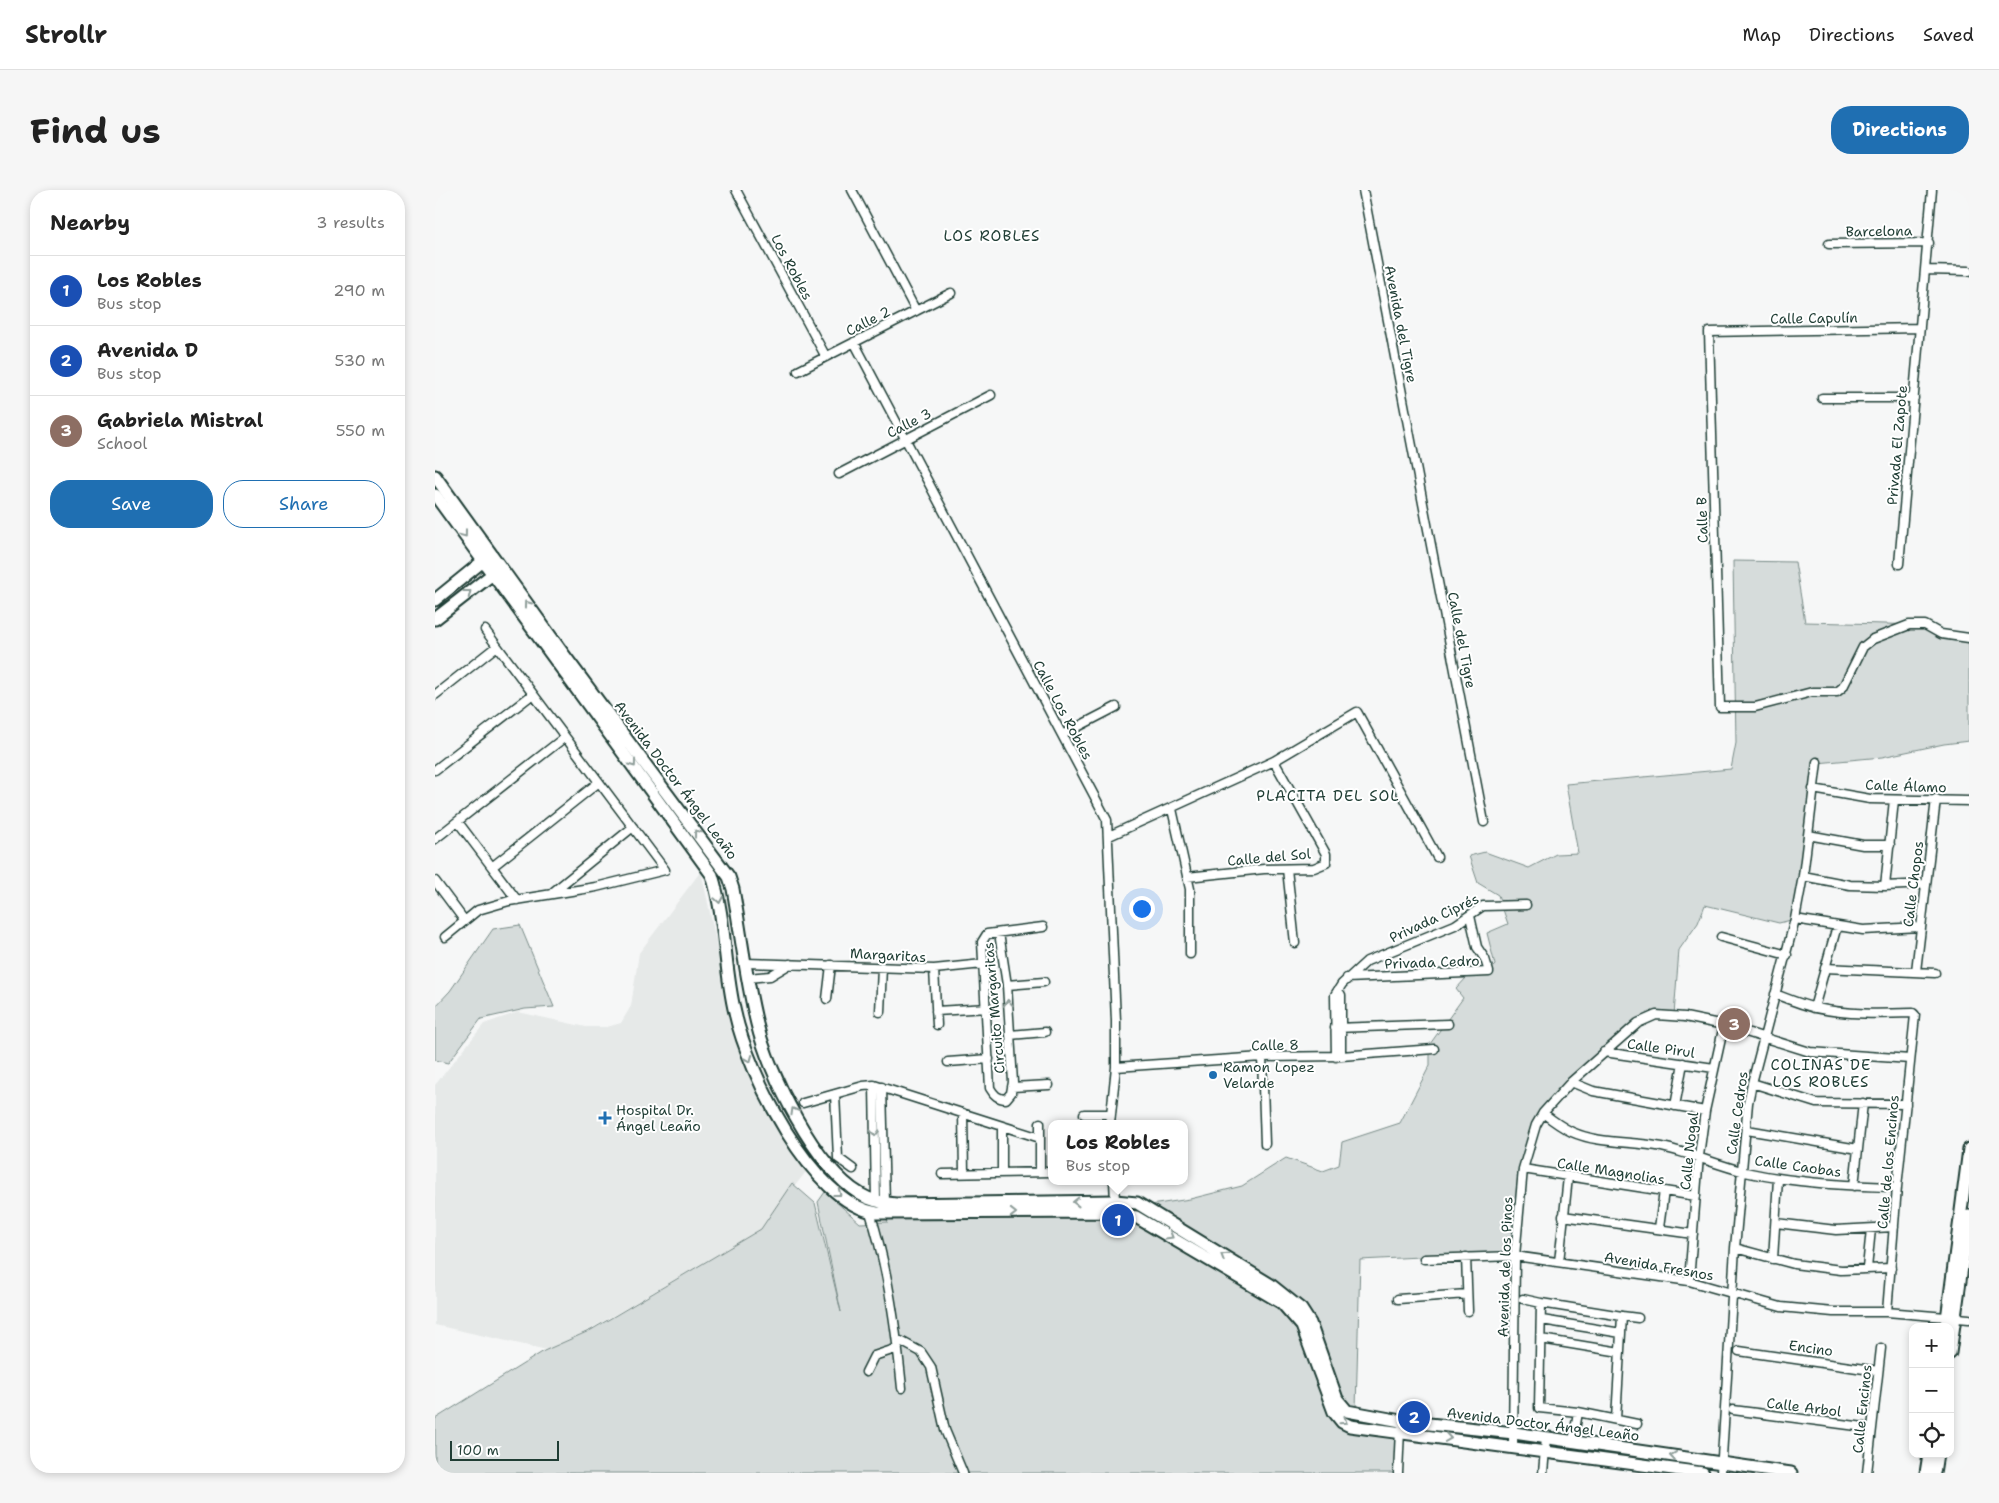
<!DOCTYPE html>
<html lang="en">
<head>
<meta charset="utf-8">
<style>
  body { margin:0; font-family:"Shantell Sans",sans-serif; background:#f6f6f6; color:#222 }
  .controls { position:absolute; right:15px; bottom:15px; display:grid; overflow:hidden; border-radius:10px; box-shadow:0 2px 8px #0003 }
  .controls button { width:45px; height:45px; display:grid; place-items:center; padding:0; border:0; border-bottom:1px solid #e0e0e0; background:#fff; color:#222; font:25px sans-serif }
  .scale { position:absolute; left:15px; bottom:12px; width:109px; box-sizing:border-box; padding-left:5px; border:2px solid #1f3d34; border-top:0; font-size:14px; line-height:18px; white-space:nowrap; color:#1f3d34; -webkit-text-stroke:4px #fff; paint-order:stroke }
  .you { position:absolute; left:706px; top:718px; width:18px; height:18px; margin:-12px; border:4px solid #fff; border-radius:50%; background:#1a73e8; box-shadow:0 0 0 8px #1a73e833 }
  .badge { display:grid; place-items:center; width:32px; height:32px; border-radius:50%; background:#1f6fb2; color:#fff; font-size:16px; font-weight:700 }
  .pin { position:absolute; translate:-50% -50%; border:2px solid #fff; box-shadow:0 1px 5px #0006 }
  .popup { position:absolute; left:613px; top:930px; width:140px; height:65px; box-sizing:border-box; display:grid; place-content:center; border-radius:10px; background:#fff; filter:drop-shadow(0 1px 4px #0005); font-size:16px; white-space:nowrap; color:#767676 }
  .popup b { font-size:19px; color:#222 }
  .popup::after { content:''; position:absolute; left:50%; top:100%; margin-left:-10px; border:10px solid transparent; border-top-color:#fff }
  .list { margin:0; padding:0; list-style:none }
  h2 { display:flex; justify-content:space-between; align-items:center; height:65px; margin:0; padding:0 20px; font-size:21px }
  h2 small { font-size:16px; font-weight:400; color:#767676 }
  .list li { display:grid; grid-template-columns:32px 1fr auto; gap:15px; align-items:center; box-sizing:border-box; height:70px; padding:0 20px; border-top:1px solid #e0e0e0 }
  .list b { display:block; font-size:19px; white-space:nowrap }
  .list p { margin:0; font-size:16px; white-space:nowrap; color:#767676 }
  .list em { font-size:16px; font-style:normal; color:#767676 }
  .actions { display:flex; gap:10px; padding:15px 20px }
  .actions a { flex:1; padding:11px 0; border:1px solid #1f6fb2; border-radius:20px; text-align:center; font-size:18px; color:#1f6fb2 }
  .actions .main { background:#1f6fb2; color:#fff }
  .icon { flex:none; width:28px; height:28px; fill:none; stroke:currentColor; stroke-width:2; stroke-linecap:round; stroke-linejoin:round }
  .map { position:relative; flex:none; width:1534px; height:1283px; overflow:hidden; border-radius:20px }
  header { display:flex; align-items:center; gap:30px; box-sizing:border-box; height:70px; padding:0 25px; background:#fff; border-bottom:1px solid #e0e0e0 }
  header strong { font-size:24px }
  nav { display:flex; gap:28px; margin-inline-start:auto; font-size:18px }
  .intro { display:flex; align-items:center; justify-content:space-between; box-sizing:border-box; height:120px; padding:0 30px }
  h1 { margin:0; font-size:35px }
  .button { padding:12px 22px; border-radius:20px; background:#1f6fb2; color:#fff; font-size:18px; font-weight:700 }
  main { display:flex; gap:30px; padding:0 30px }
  aside { flex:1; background:#fff; border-radius:20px; box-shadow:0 2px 8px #0003 }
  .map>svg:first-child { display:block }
  .built { fill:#e6e9e8 }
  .green { fill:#d6dcdb; stroke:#7a8c88 }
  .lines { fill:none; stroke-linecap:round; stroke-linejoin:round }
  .street-casing { stroke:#1f3d34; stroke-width:11 }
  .secondary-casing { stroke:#1f3d34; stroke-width:15 }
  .street { stroke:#fff; stroke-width:8 }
  .secondary { stroke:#fff; stroke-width:11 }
  .oneway { stroke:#8f9e9a }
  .poi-dot { fill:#1f6fb2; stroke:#fff; stroke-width:2 }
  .labels { text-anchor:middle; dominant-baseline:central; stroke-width:4; stroke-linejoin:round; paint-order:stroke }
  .street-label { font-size:14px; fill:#1f3d34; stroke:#fff }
  .poi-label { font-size:14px; fill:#1f3d34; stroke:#fff; text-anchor:start }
  .neighbourhood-label { font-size:15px; letter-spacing:1px; fill:#1f3d34; stroke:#fff }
</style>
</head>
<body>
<header>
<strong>Strollr</strong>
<nav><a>Map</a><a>Directions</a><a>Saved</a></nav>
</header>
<div class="intro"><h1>Find us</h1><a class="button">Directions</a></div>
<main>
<aside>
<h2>Nearby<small>3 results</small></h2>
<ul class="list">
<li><span class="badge" style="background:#1a4fb4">1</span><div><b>Los Robles</b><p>Bus stop</p></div><em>290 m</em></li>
<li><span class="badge" style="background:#1a4fb4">2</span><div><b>Avenida D</b><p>Bus stop</p></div><em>530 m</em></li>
<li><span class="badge" style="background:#8d6e63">3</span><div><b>Gabriela Mistral</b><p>School</p></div><em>550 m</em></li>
</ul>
<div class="actions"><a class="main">Save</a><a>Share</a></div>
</aside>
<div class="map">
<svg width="1534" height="1283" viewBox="0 0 1534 1283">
  <rect width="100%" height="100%" fill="#f6f7f7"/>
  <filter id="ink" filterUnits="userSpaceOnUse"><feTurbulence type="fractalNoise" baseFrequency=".02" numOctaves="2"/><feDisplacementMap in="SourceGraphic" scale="10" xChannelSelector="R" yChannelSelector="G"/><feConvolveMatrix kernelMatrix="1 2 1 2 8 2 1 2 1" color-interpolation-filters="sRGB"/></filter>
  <g filter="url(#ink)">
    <!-- built -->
    <path class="built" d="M266 681 302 848 374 978 326 1039 152 1141 112 1160 0 1135V895L49 834 83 822 151 837H172L186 833 196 816 204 763Z"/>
    <!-- green -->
    <path class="green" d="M1298 371 1360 372 1370 432 1490 435 1506 444 1534 448V551L1509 554 1447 567 1382 573 1360 729 1344 733 1270 715 1263 733 1244 760 1239 825 1212 828 1169 862 1108 923 1088 979 1080 1066 1025 1065 925 1070 921 1219 966 1229 962 1283H0V1229L109 1161 156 1140 326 1039 357 993 380 1013 406 1122 383 1012 390 1002 425 1033 453 1032 452 1028 676 1021 755 1009 807 996 851 968 888 981 904 975 907 952 965 933 995 875V854L1028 808 1021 799 1032 787 1052 784 1060 775 1052 743 1073 734 1063 705 1043 693 1034 666 1050 662 1094 678 1121 664 1143 663 1131 594 1296 579 1301 553Z
      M85 735 119 817 90 819 46 829 13 873 0 870V817L15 801 58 739Z"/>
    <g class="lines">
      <!-- street casing -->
      <g class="street-casing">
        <path id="street" d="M301 0 391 167
          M417 0 481 121
          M928 0 1049 632
          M1394 54 1494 53
          M1490 80 1534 81
          M1485 138 1274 142 1285 517H1320L1377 502H1402L1408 497 1428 457 1438 449 1474 435H1490L1506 444 1534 448
          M419 152 672 630 681 831V877L675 934
          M363 181 516 103
          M1387 208H1479
          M404 284 556 205
          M1464 374 1497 0
          M0 505 62 456
          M627 545 681 517
          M0 580 98 504
          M1378 599 1435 609 1534 611
          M737 619 755 699V764
          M23 632 82 710
          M1373 645 1428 655H1455
          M674 646 839 571 922 522 1002 667
          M0 649 130 547
          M57 677 164 592
          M852 679 860 753
          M1368 686 1415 695 1450 696 1491 694
          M752 687 829 679 879 678 891 673V664L839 571
          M0 691 29 730
          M1450 696 1459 610
          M118 702 198 637
          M1360 729 1428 740 1485 737
          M564 743 572 795 578 892 576 903 571 909C563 909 559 905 555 898L547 752 552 744 608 737
          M10 747 43 720 74 711 161 697 230 680 50 440
          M1286 747 1352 765
          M310 773 499 779 548 774
          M1390 778 1500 783
          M499 779 502 835
          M1481 781 1501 609
          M312 788 335 786 355 774
          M912 788 1054 782 1050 769 1042 757 1035 726
          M572 795 609 792
          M903 800 906 805V866
          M1340 804C1353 809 1367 815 1381 818 1413 825 1445 824 1478 823L1480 825 1462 997 1452 1122
          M392 809 396 775
          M1379 818 1402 736
          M501 821 553 818
          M445 822 447 777
          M900 838 1013 834
          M575 845 610 842
          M1169 862 1279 878
          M827 867 830 954
          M901 867 900 805 907 794 932 771 1020 735 1048 716 1091 715
          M513 872 554 869
          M681 877 827 867 906 866 999 859
          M1136 892 1158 901 1270 921
          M1317 893 1381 913 1471 914
          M439 895 441 1011
          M447 897 450 1013
          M577 897 614 895
          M400 904 403 968 418 979
          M368 913 428 896 439 895 605 948
          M1240 916 1248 873
          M528 923 529 983
          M1108 923C1117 930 1126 937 1137 942 1164 954 1197 951 1227 957 1255 963 1282 975 1310 982 1360 993 1410 996 1462 997
          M649 924H675
          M605 933V982
          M567 936V983
          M1312 940 1423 959
          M1088 979 1261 1006
          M507 984 617 982
          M679 991 680 1011
          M1419 996 1428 913
          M435 1022C453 1079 461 1138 467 1198
          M1128 1026 1258 1044
          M1341 1033 1401 1040 1459 1037
          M1224 1038 1229 1001
          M1300 1058 1359 1074 1406 1080 1456 1078
          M1031 1067 1033 1121
          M989 1069 1080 1066 1254 1091 1346 1117 1398 1122H1452L1534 1129
          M1338 1069 1343 989
          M1124 1072 1133 987
          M1432 1078 1436 1039
          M1254 1091 1264 966 1270 921 1289 835
          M963 1109 1032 1104
          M1088 1109 1106 1113
          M1187 1126 1203 1128
          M1107 1130 1186 1143
          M462 1149 486 1162 496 1177 510 1240 528 1283
          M1106 1149 1185 1162
          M1304 1161 1443 1181
          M431 1182 439 1166 463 1158
          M1298 1220 1437 1238
          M1143 1222 1104 1218 1106 1113 1187 1126 1181 1229
          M1138 1252 1143 1222 1202 1234
          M1078 1257 1080 1066 1088 979 1101 935 1108 923 1136 892 1203 833 1221 825 1250 827 1289 835 1375 862 1475 869
          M963 1283 965 1240
          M1108 1283 1111 1248
          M1286 1283 1300 1058 1313 913 1317 893 1360 729 1368 686 1382 572
          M1432 1283 1446 1158"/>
      </g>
      <!-- secondary casing -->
      <g class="secondary-casing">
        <path id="secondary" d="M0 286 129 465 294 687 298 699C306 744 311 790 322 834 334 884 380 977 425 1004 436 1011 448 1013 461 1014L680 1011 702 1013 836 1095 866 1119 875 1133 902 1209 912 1221 966 1231 1079 1243 1356 1283
          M0 305 277 685C291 730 289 778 300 823 313 882 376 1013 442 1023L671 1022 701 1027 847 1113 867 1136 899 1222 907 1232 915 1236 1268 1283
          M0 410 53 367
          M0 429 64 379
          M1511 1137 1534 959
          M1515 1163 1534 1026
          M1491 1283 1494 1264
          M1499 1283 1502 1264"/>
      </g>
      <!-- street -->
      <use href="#street" class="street"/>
      <!-- secondary -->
      <use href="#secondary" class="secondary"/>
    </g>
    <!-- one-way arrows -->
    <defs><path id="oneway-chevron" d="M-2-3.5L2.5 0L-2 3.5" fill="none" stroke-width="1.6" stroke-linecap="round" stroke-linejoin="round" transform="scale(1.25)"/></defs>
    <g class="oneway">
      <use href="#oneway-chevron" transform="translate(29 344) rotate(53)"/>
      <use href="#oneway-chevron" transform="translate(33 403) rotate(-38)"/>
      <use href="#oneway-chevron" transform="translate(92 414) rotate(-126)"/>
      <use href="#oneway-chevron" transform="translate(198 574) rotate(54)"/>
      <use href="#oneway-chevron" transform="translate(262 643) rotate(-127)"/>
      <use href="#oneway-chevron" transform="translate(284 710) rotate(80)"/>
      <use href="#oneway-chevron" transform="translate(573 813) rotate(-94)"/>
      <use href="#oneway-chevron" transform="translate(314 869) rotate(68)"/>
      <use href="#oneway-chevron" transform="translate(359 921) rotate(-120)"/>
      <use href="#oneway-chevron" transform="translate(440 943) rotate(89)"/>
      <use href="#oneway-chevron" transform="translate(403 1003) rotate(38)"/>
      <use href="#oneway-chevron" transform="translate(641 1012) rotate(179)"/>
      <use href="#oneway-chevron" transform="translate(578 1023)"/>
      <use href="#oneway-chevron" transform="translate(735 1046) rotate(30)"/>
      <use href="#oneway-chevron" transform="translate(789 1066) rotate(-149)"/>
      <use href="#oneway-chevron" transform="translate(909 1231) rotate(34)"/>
      <use href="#oneway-chevron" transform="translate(1013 1248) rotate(8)"/>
      <use href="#oneway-chevron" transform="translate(1238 1266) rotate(-172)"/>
    </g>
  </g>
  <!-- markers -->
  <g class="poi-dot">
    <circle cx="778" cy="885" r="5"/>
    <path d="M167.5 920.5h5v5h5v5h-5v5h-5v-5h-5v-5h5z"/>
  </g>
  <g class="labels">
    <!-- street labels -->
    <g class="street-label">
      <text transform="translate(1444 41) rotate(-1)">Barcelona</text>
      <text transform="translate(357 77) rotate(62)">Los Robles</text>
      <text transform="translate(1379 128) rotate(-1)">Calle Capulín</text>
      <text transform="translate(433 131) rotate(-27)">Calle 2</text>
      <text transform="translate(966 134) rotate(79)">Avenida del Tigre</text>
      <text transform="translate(474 233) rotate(-27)">Calle 3</text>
      <text transform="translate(1462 255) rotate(-85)">Privada El Zapote</text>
      <text transform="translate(1267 330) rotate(-92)">Calle B</text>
      <text transform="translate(1027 450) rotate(79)">Calle del Tigre</text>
      <text transform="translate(628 520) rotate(62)">Calle Los Robles</text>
      <text transform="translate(241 590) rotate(53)">Avenida Doctor Ángel Leaño</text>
      <text transform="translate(1471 596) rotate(2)">Calle Álamo</text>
      <text transform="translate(834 667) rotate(-5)">Calle del Sol</text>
      <text transform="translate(1478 694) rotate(-83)">Calle Chopos</text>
      <text transform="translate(999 728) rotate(-25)">Privada Ciprés</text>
      <text transform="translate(453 765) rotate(3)">Margaritas</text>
      <text transform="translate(997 772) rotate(-2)">Privada Cedro</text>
      <text transform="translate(559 818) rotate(-95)">Circuito Margaritas</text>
      <text transform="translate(840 855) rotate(-1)">Calle 8</text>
      <text transform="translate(1226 858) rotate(8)">Calle Pirul</text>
      <text transform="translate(1302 923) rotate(-82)">Calle Cedros</text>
      <text transform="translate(1254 961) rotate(-84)">Calle Nogal</text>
      <text transform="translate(1453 972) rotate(-85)">Calle de los Encinos</text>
      <text transform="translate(1363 976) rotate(8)">Calle Caobas</text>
      <text transform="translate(1176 981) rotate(9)">Calle Magnolias</text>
      <text transform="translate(1224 1076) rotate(10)">Avenida Fresnos</text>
      <text transform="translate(1070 1077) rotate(-88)">Avenida de los Pinos</text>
      <text transform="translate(1376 1158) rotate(8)">Encino</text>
      <text transform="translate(1369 1217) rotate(7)">Calle Arbol</text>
      <text transform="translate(1427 1219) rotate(-84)">Calle Encinos</text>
      <text transform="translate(1108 1234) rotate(7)">Avenida Doctor Ángel Leaño</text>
    </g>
    <!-- poi labels -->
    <g class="poi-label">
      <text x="788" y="877">Ramon Lopez<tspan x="788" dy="16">Velarde</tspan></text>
      <text x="181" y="920">Hospital Dr.<tspan x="181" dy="16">Ángel Leaño</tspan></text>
    </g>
    <!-- neighbourhood labels -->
    <g class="neighbourhood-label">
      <text x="557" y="46">LOS ROBLES</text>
      <text x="893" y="606">PLACITA DEL SOL</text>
      <text x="1386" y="875">COLINAS DE<tspan x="1386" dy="17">LOS ROBLES</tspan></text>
    </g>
  </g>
</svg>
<div class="controls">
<button>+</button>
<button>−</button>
<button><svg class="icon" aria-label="locate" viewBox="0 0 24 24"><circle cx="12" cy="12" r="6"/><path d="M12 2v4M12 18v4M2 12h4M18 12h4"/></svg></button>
</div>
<div class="scale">100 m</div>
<div class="you"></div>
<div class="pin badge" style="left:683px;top:1030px;background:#1a4fb4">1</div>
<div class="popup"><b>Los Robles</b>Bus stop</div>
<div class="pin badge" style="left:979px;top:1227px;background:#1a4fb4">2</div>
<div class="pin badge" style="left:1299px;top:834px;background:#8d6e63">3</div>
</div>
</main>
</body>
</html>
